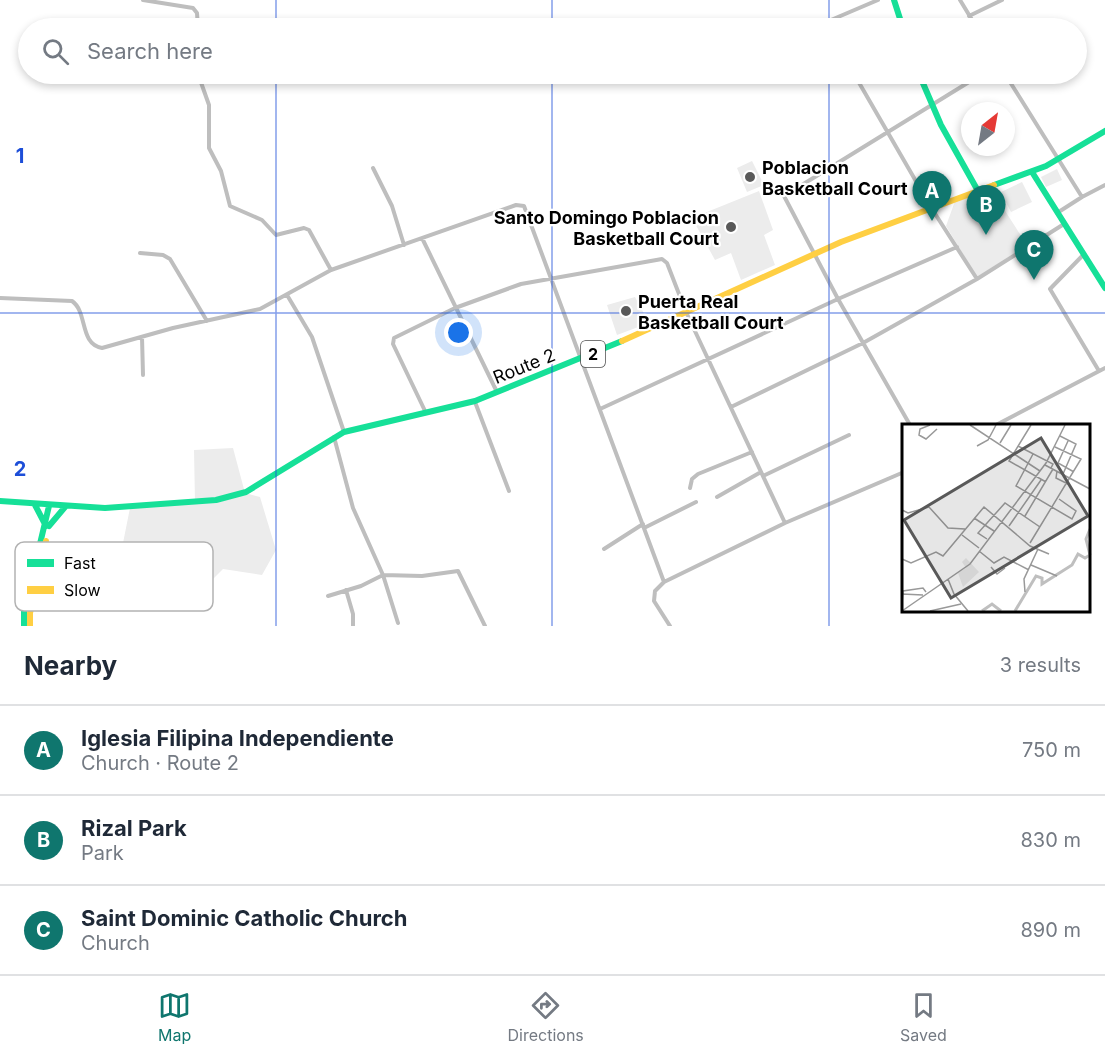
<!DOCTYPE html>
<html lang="en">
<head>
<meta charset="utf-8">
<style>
  body { margin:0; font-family:Inter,sans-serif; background:#f6f6f7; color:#1f2937 }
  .compass { position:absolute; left:961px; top:102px; width:54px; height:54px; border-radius:50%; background:#fff; box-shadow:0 3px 9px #0003; rotate:31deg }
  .you { position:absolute; left:459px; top:333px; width:21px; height:21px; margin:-15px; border:4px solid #fff; border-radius:50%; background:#1a73e8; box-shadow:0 0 0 9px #1a73e833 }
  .badge { display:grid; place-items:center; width:39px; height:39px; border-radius:50%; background:#0f766e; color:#fff; font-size:20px; font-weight:700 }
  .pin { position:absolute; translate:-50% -50px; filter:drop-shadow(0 2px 3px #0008) }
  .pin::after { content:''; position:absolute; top:32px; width:21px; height:18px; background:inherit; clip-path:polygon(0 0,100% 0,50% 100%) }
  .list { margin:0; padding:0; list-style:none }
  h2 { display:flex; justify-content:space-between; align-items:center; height:78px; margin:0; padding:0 24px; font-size:26px }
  h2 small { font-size:20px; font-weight:400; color:#747a83 }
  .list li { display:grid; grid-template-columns:39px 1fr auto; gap:18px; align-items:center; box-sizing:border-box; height:90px; padding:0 24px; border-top:2px solid #e0e1e3 }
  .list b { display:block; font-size:22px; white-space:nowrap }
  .list p { margin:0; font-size:20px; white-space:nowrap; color:#747a83 }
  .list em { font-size:20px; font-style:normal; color:#747a83 }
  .icon { flex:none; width:33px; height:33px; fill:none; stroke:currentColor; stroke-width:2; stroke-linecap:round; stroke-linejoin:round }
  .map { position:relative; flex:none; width:1105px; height:626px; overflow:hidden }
  .search { position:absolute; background:#fff; box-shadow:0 3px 9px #0003; left:18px; right:18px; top:18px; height:66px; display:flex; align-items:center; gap:15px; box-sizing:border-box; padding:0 21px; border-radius:33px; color:#747a83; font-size:22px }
  .sheet { height:348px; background:#fff }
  nav { display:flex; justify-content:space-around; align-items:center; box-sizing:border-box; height:84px; border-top:2px solid #e0e1e3; background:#fff; font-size:16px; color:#747a83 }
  nav a { display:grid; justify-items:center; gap:3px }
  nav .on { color:#0f766e }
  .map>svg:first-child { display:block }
  .green { fill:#ececec }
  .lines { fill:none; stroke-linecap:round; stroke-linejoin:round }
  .street { stroke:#bebebe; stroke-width:4 }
  .fast { stroke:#16e098; stroke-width:6 }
  .slow { stroke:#ffcf43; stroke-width:6 }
  .grid { fill:none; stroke:#1d4ed8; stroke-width:1.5; stroke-opacity:0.55 }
  .poi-dot { fill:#595959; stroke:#fff; stroke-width:2 }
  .labels { text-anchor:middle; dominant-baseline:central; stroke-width:4.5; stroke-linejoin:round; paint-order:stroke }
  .shield { fill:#fff; stroke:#4c4c4c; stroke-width:1.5 }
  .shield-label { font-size:16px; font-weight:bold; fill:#000 }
  .poi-label { font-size:18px; font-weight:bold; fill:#000; stroke:#fff; text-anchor:start }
  .street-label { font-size:18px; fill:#000; stroke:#fff }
  .inset-river { fill:none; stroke:#bfbfbf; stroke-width:3 }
  .inset-road { fill:none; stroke:#999; stroke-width:1.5 }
  .view { fill:#595959; fill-opacity:0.15; stroke:#595959; stroke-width:3 }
  .inset-edge { fill:none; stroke:#000; stroke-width:3 }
  .key { fill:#fff; stroke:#b2b2b2; stroke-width:1.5 }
  .key-label { font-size:16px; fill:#000 }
  .grid-label { font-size:20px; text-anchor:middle; font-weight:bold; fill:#1d4ed8; stroke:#fff; stroke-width:4.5; stroke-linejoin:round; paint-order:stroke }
</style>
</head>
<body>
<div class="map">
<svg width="1105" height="626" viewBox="0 0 1105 626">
  <rect width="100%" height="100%" fill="#fff"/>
  <!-- green -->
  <path class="green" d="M752 161 764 185 747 192 737 168Z
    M1057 169 1062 180 1046 187 1041 177Z
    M1022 182 1032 202 1011 212 1001 192Z
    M991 189 1027 245 977 277 946 226 955 201Z
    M759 191 773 230 764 235 775 265 741 280 731 253 715 260 692 218Z
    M635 297 649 323 617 335 607 305Z
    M233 448 245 493 260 497 276 550 262 575 223 569 207 585V577H184L182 586 143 580 137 599 111 603 130 508 195 502 194 450Z"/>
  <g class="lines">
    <!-- street -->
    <path class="street" d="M143 0 193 8 197 13 198 28
      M960 0 977 28
      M969 16 1002 0
      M831 28V20L878 0
      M198 74 209 105V148L221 171 230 206 262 220 276 235 304 228 309 230 331 270
      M854 74 932 209 977 279
      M1005 74 1082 197 1057 213
      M373 168 392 206 404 245
      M1082 197 1105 185
      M422 238 497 392
      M140 253 163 255 170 259 207 321
      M1084 254 1050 289 1099 371
      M287 295 312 337 344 432
      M0 298 72 301C88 312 79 344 102 348L173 328 260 309 331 270 516 205 524 206 664 582
      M142 337 143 375
      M475 402 509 491
      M731 407 863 343 977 279 1064 224
      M600 409 838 299 957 247
      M426 413 393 344 394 338 455 308 521 284 662 259 667 263 686 312 785 523
      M910 425 838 299 784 196 982 74
      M996 425 1105 368
      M334 437 353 508 383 575 422 576 458 571 485 626
      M763 476 849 435
      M690 488 692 479 698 474 752 452
      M717 497 761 472
      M644 528 696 502
      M604 549 643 524
      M346 590 353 614V626
      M328 596 361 586 383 575 398 623
      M670 626 654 601 655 591 664 582 785 523 904 472"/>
    <!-- fast -->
    <path class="fast" d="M894 0 903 28
      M919 74 941 125 978 191
      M1032 172 1105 288
      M994 185 1046 166 1105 131
      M0 501 105 508 216 500 246 492 344 432 475 401 622 341
      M35 505 46 526
      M49 526 65 507
      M24 626V611L49 506"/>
    <!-- slow -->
    <path class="slow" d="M622 341 841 242 994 185
      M30 626V613L46 541"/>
  </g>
  <!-- grid -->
  <path class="grid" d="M276 0V28M552 0V28M829 0V28M276 74V626M552 74V626M829 74V626M0 313H1105"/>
  <!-- markers -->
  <g class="poi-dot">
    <circle cx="750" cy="177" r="6"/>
    <circle cx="731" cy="227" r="6"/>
    <circle cx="626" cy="311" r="6"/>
  </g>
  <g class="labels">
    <!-- shield labels -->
    <rect class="shield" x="581" y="341" width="24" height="26" rx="4.5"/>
    <g class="shield-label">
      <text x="593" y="354">2</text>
    </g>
    <!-- poi labels -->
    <g class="poi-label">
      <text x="762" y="167">Poblacion<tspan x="762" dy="21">Basketball Court</tspan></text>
      <text x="719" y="217" text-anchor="end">Santo Domingo Poblacion<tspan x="719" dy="21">Basketball Court</tspan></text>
      <text x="638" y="301">Puerta Real<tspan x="638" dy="21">Basketball Court</tspan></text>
    </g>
    <!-- street labels -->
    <g class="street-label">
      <text transform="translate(524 366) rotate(-22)">Route 2</text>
    </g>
  </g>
  <!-- overview -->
  <g transform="translate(902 424)">
    <rect width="188" height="188" fill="#fff"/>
    <path d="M64 134 77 148 61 163 56 149 64 144 60 138Z" fill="#ececec"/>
    <path class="inset-river" d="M188 105 184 115 188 131M80 187 90 180 99 187M113 187 134 152 140 154V160L170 141 176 130 183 134 188 131"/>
    <path class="inset-road" d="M28 1 18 5 17 11 24 15 35 5M68 1 138 47M129 1 107 37 144 58M158 12 174 20 161 50M166 17 156 39 172 48M98 19 109 1M75 22 86 16 94 1M116 22 151 40 149 44M131 30 114 62 170 95 174 87 157 75M143 41 188 65M155 47 154 54 166 60M0 86 6 89 27 83 46 104 63 105M123 92 151 45M72 94 92 107M107 102 139 56M60 111 77 124M85 115 76 109 103 79 138 103M128 119 179 35 153 23M77 127 92 139 102 133 127 146M0 135 9 139 34 128 41 132 82 83 128 122 147 130M129 141 155 152M89 143 95 150 103 144M46 155 52 170 66 187M123 168 122 155 136 125M0 170 21 171M0 180 1 167 21 164 24 168M0 187 68 140 144 39 163 1M28 187 59 180"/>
    <path class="view" d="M139 14 186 92 49 174 2 96Z"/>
    <rect width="188" height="188" class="inset-edge"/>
  </g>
  <!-- legend -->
  <rect x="15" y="542" width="198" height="69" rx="9" class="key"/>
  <rect x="27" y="559" width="27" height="8" fill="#16e098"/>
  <rect x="27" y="586" width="27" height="8" fill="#ffcf43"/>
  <g class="key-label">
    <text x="64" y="569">Fast</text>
    <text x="64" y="596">Slow</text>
  </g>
  <g class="grid-label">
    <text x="20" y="163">1</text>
    <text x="20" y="476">2</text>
  </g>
</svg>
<svg class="compass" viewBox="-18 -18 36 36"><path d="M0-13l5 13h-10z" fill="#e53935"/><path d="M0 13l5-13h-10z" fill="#747a83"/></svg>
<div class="you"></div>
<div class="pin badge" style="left:932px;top:221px">A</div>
<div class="pin badge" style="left:986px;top:235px">B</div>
<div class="pin badge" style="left:1034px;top:280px">C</div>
<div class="search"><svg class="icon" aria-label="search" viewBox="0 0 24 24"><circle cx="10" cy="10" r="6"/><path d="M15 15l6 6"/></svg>Search here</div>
</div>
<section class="sheet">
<h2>Nearby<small>3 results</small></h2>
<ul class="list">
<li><span class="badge">A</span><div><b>Iglesia Filipina Independiente</b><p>Church · Route 2</p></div><em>750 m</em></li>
<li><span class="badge">B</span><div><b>Rizal Park</b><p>Park</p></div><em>830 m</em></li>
<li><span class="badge">C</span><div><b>Saint Dominic Catholic Church</b><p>Church</p></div><em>890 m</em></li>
</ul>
</section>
<nav>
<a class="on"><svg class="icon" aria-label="map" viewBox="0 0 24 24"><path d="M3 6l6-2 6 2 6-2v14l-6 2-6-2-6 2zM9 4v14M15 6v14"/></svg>Map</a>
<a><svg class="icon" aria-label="directions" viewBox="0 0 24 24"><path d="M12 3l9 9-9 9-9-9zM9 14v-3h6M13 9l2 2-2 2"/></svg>Directions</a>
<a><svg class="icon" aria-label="saved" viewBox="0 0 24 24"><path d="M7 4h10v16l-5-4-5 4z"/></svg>Saved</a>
</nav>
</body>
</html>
